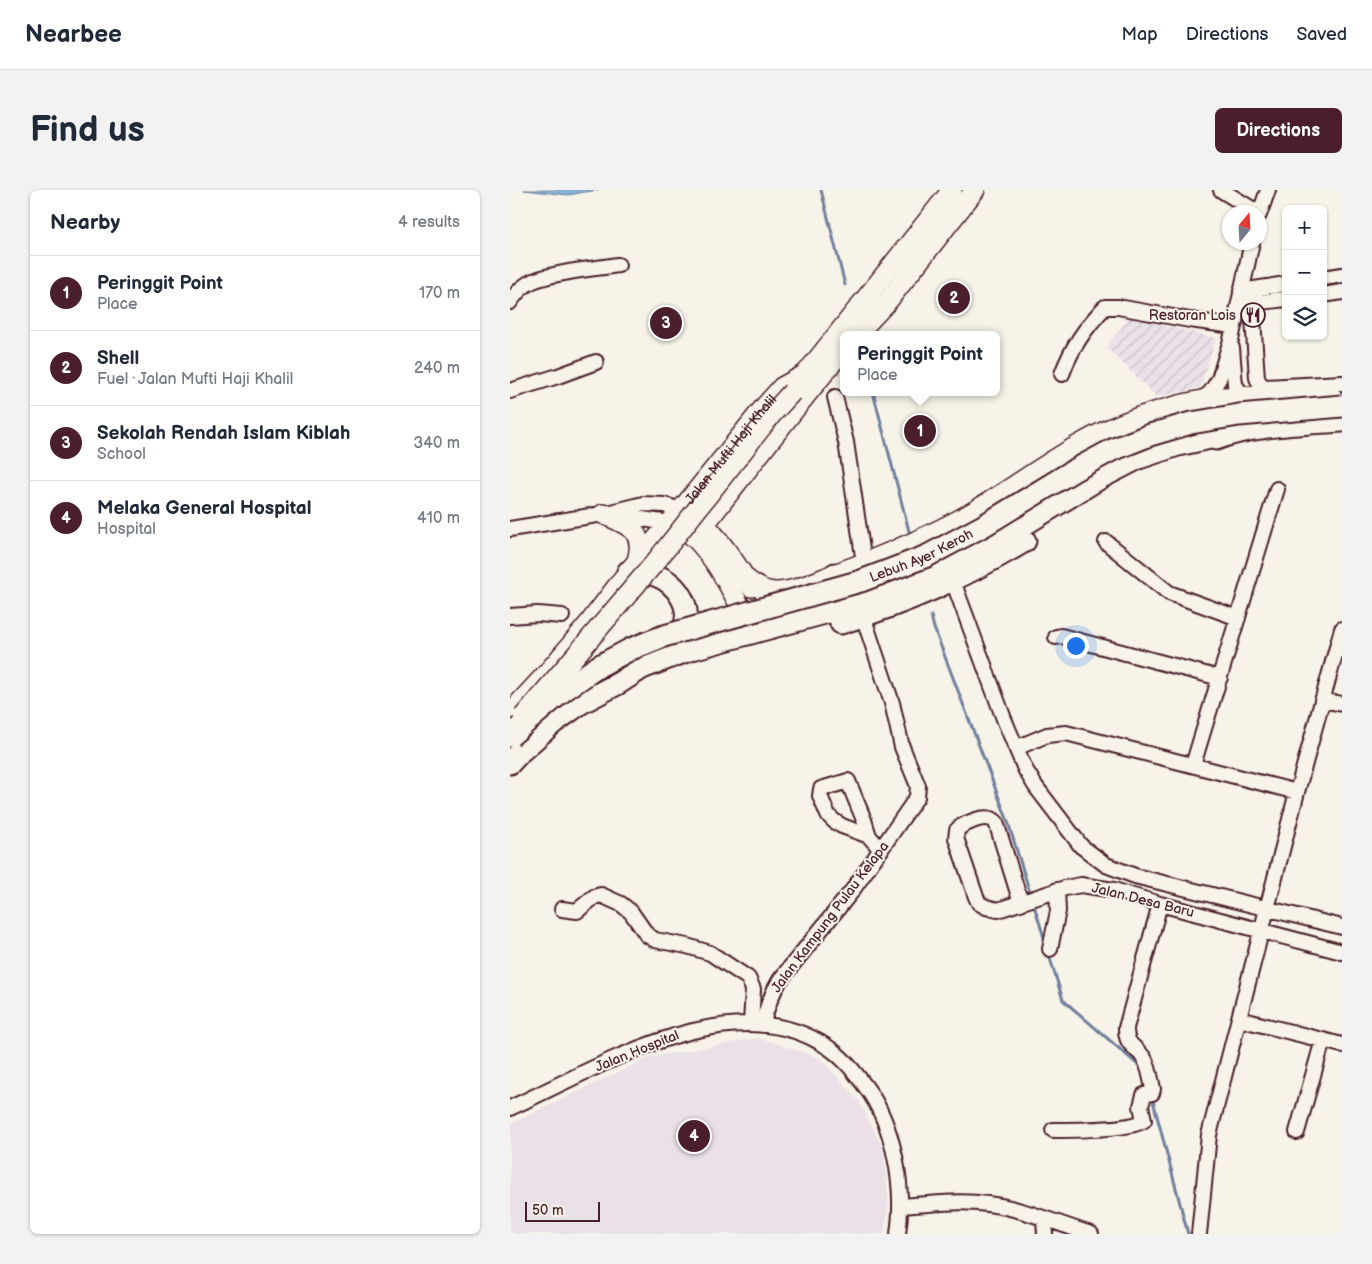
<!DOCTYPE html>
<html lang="en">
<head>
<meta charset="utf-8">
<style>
  body { margin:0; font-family:"Balsamiq Sans",sans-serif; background:#f2f2f3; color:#1f2937 }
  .controls { position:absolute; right:15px; top:15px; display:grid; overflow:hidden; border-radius:8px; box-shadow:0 1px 4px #0004 }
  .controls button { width:45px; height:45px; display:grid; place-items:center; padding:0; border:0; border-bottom:1px solid #e0e1e3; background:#fff; color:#1f2937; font:25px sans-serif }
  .compass { position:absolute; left:712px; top:15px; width:45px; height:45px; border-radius:50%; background:#fff; box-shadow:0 1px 4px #0004; rotate:18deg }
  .scale { position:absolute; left:15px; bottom:12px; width:75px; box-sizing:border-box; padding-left:5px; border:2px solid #4a1f2b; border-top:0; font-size:14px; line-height:18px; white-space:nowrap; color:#4a1f2b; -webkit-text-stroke:4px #f7f3e8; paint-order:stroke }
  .you { position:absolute; left:565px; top:455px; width:18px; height:18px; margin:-12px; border:4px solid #fff; border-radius:50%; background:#1a73e8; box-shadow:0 0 0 8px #1a73e833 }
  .badge { display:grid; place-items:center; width:32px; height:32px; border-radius:50%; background:#4a1f2b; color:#fff; font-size:16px; font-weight:700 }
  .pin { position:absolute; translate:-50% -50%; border:2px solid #fff; box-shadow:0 1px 5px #0006 }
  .popup { position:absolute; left:330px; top:141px; width:160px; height:65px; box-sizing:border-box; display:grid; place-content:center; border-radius:8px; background:#fff; filter:drop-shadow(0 1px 4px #0005); font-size:16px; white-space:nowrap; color:#747a83 }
  .popup b { font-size:19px; color:#1f2937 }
  .popup::after { content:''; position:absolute; left:50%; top:100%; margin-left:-10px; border:10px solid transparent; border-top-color:#fff }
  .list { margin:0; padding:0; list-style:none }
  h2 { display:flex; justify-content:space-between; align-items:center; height:65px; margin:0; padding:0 20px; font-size:21px }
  h2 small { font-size:16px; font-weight:400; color:#747a83 }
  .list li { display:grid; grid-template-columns:32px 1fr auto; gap:15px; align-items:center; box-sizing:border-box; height:75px; padding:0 20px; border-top:1px solid #e0e1e3 }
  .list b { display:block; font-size:19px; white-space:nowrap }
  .list p { margin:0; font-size:16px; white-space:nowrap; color:#747a83 }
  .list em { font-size:16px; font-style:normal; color:#747a83 }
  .icon { flex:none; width:28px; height:28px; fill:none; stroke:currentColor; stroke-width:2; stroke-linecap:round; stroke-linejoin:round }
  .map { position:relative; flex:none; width:832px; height:1044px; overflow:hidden; border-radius:8px }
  header { display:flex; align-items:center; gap:30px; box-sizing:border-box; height:70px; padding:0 25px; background:#fff; border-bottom:1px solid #e0e1e3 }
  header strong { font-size:24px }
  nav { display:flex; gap:28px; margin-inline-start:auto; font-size:18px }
  .intro { display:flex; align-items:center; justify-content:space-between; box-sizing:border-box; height:120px; padding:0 30px }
  h1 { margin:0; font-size:35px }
  .button { padding:12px 22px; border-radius:8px; background:#4a1f2b; color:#fff; font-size:18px; font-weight:700 }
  main { display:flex; gap:30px; padding:0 30px }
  aside { flex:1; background:#fff; border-radius:8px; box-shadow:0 1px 4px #0004 }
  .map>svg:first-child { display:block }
  .built { fill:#eae1e8 }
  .industrial { fill:url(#industrial-furrows) }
  .water { fill:url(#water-rules); stroke:#70809c }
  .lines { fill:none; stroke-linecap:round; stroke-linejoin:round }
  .stream { stroke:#70809c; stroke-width:3 }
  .minor-casing { stroke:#4a1f2b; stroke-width:18 }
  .major-casing { stroke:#4a1f2b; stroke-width:22 }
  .highway-casing { stroke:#4a1f2b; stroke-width:25 }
  .minor { stroke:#f7f3e8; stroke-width:14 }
  .major { stroke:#f7f3e8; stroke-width:19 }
  .highway { stroke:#f7f3e8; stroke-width:21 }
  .major-bridge-casing { stroke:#4a1f2b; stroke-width:22; stroke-linecap:butt }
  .highway-bridge-casing { stroke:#4a1f2b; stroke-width:25; stroke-linecap:butt }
  .major-bridge { stroke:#f7f3e8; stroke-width:19 }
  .highway-bridge { stroke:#f7f3e8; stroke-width:21 }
  .labels { text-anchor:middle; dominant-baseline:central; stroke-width:4; stroke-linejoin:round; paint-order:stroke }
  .poi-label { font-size:14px; fill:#4a1f2b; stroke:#f7f3e8; text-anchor:end }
  .street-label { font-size:14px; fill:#4a1f2b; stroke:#f7f3e8 }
</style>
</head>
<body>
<header>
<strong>Nearbee</strong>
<nav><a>Map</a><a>Directions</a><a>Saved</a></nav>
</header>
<div class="intro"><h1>Find us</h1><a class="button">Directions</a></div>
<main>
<aside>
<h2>Nearby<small>4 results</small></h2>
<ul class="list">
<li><span class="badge">1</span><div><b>Peringgit Point</b><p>Place</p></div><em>170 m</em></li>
<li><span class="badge">2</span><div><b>Shell</b><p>Fuel · Jalan Mufti Haji Khalil</p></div><em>240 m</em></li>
<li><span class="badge">3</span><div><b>Sekolah Rendah Islam Kiblah</b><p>School</p></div><em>340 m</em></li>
<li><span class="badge">4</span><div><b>Melaka General Hospital</b><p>Hospital</p></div><em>410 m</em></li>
</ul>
</aside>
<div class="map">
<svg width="832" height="1044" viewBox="0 0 832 1044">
  <defs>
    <pattern id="industrial-furrows" width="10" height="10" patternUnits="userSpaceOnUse" patternTransform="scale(1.25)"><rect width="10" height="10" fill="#eae1e8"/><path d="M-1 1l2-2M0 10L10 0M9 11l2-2" fill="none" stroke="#cac1c7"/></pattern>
    <pattern id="water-rules" width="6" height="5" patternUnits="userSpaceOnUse" patternTransform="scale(1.25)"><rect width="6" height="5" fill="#89c1e7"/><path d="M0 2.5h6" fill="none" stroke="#78a5c6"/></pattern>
  </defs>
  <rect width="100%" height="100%" fill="#f7f3e8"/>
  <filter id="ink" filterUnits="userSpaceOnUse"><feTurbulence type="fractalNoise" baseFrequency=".02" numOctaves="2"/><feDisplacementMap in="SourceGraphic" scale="10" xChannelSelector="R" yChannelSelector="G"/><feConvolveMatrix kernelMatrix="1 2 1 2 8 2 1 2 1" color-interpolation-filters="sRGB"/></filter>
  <g filter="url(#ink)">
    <!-- built -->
    <path class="built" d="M249 848 310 868 349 911 373 958 379 1014 374 1044H0V934L140 867Z"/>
    <!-- industrial -->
    <path class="industrial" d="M620 127 706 148 690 198 647 207 596 157Z"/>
    <!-- water -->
    <path class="water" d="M14 0H88L58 5Z"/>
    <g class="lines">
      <!-- stream -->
      <path class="stream" d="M311 0 335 95
        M363 202 400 345
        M421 426 424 438 497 629 521 706
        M523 712 536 754
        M538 762 553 810 634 880
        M642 907 678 1044"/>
      <!-- minor casing -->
      <g class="minor-casing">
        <path id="minor" d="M711 0 747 22
          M749 25 758 0
          M813 88 832 85
          M731 101 776 94
          M813 105 832 102
          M0 112C6 103 13 95 23 91 45 82 83 79 108 75
          M742 113 747 188 750 194 756 197 832 193
          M734 114 776 109
          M722 158 725 195 731 203 742 206
          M552 184C562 157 575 138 595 117H608L680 130 723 136
          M0 201 48 186 86 172
          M325 207 336 252 354 373
          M690 210 700 203 709 189 721 150 742 52
          M103 325 160 333
          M0 339 93 324 133 314 154 315 171 320
          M596 352 659 403 728 428
          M443 391 494 529 515 579 526 597 571 656 596 675 625 686 832 737
          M0 426 28 424 52 426
          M546 447 551 446 710 488
          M812 510 832 514
          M506 558 537 545 556 543 787 602
          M683 575 767 299
          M359 646 354 630 338 591 311 599 310 606 318 625 324 631 332 636 359 646 371 660
          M511 713 486 632C477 623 459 632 450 637L447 640 446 648 466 707 469 713 476 717 488 720 555 698 571 695 604 700 650 714 832 762
          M52 719 67 721 84 707 91 705 111 714 121 722 137 745 145 750 177 756 200 763 238 788 243 799 241 834
          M540 759 548 721 547 700
          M729 829 832 855
          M253 835C256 817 261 805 270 790L342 701 407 607 408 596 392 557 382 513 353 426
          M0 918C88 878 225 792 319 858 334 868 345 882 355 896 384 934 395 997 388 1044
          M543 940C560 940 624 940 634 930L631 916 634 905 642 903 643 899C641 889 639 876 634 868 625 855 616 857 616 838L650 714
          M787 942 813 850
          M390 1016C419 1014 449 1010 478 1014 512 1018 548 1034 581 1044
          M534 1029 535 1044
          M689 1044 699 945 787 602 832 439"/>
      </g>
      <!-- major casing -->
      <g class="major-casing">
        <g id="major">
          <path d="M346 145 377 112 465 0"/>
          <path d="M287 195 442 0"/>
          <path d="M93 324C117 335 136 339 127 371"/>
          <path d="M186 326C208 346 225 372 241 397"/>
          <path d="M175 339C205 363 222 403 241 436"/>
          <path d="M184 348C234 285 282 220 334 159"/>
          <path d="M235 388C242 393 249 399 258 401 278 406 308 390 327 383 373 366 419 347 461 323 517 290 567 248 629 227 656 218 685 210 713 207 750 204 787 209 823 208"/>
          <path id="s1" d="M0 523 37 483 80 432 118 382 171 320 255 216 272 197 294 185"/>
        </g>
      </g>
      <!-- highway casing -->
      <g class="highway-casing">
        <path id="highway" d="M706 249C742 235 793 234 832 231
          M118 382C127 382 136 382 145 385 167 393 185 419 172 441 170 446 165 449 162 453
          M317 414C306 402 314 392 325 384
          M331 433C399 412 453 388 515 351
          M0 573 12 560 43 533 71 513 109 493 132 478 182 459 337 417 454 368 497 345 590 288 629 268 668 255 719 244"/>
      </g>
      <!-- minor -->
      <use href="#minor" class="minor"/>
      <!-- major -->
      <use href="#major" class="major"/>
      <!-- highway -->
      <use href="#highway" class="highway"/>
      <!-- major-bridge casing -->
      <g class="major-bridge-casing">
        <path id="major-bridge" d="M13 527 147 370 262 224 282 202"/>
      </g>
      <!-- highway-bridge casing -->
      <g class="highway-bridge-casing">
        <g id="highway-bridge">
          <path id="s2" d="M0 546 54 500 89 476 121 459 154 446 351 391 417 366 473 336 563 281 602 260 640 245 681 233 729 225 832 216"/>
        </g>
      </g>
      <!-- major-bridge -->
      <use href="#major-bridge" class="major-bridge"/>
      <!-- highway-bridge -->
      <use href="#highway-bridge" class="highway-bridge"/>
    </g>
  </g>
  <!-- icons -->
  <defs>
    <g id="restaurant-ring" transform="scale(1.25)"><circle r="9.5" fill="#f7f3e8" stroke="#4a1f2b" stroke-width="1.5"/><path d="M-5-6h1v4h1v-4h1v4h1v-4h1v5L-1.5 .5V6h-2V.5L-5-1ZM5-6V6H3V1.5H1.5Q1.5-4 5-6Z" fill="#4a1f2b"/></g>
  </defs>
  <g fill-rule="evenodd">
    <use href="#restaurant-ring" x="743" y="125"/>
  </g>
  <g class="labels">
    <!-- poi labels -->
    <g class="poi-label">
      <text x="726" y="125">Restoran Lois</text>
    </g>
    <!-- street labels -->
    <g class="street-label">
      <text stroke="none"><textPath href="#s1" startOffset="344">Jalan Mufti Haji Khalil</textPath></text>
      <text stroke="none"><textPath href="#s2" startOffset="455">Lebuh Ayer Keroh</textPath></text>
      <text transform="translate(633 710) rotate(14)">Jalan Desa Baru</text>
      <text transform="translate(320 727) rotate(-53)">Jalan Kampung Pulau Kelapa</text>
      <text transform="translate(127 861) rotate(-22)">Jalan Hospital</text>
    </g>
  </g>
</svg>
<div class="controls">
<button>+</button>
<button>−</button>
<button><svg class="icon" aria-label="layers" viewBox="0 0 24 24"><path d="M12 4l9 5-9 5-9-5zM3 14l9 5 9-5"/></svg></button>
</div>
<svg class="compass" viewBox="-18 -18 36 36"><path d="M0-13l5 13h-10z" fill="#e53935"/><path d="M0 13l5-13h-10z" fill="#747a83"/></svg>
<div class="scale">50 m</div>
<div class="you"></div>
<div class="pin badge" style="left:410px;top:241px">1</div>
<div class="popup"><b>Peringgit Point</b>Place</div>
<div class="pin badge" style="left:444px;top:108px">2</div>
<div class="pin badge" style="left:156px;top:133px">3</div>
<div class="pin badge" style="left:184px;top:946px">4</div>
</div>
</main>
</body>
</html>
